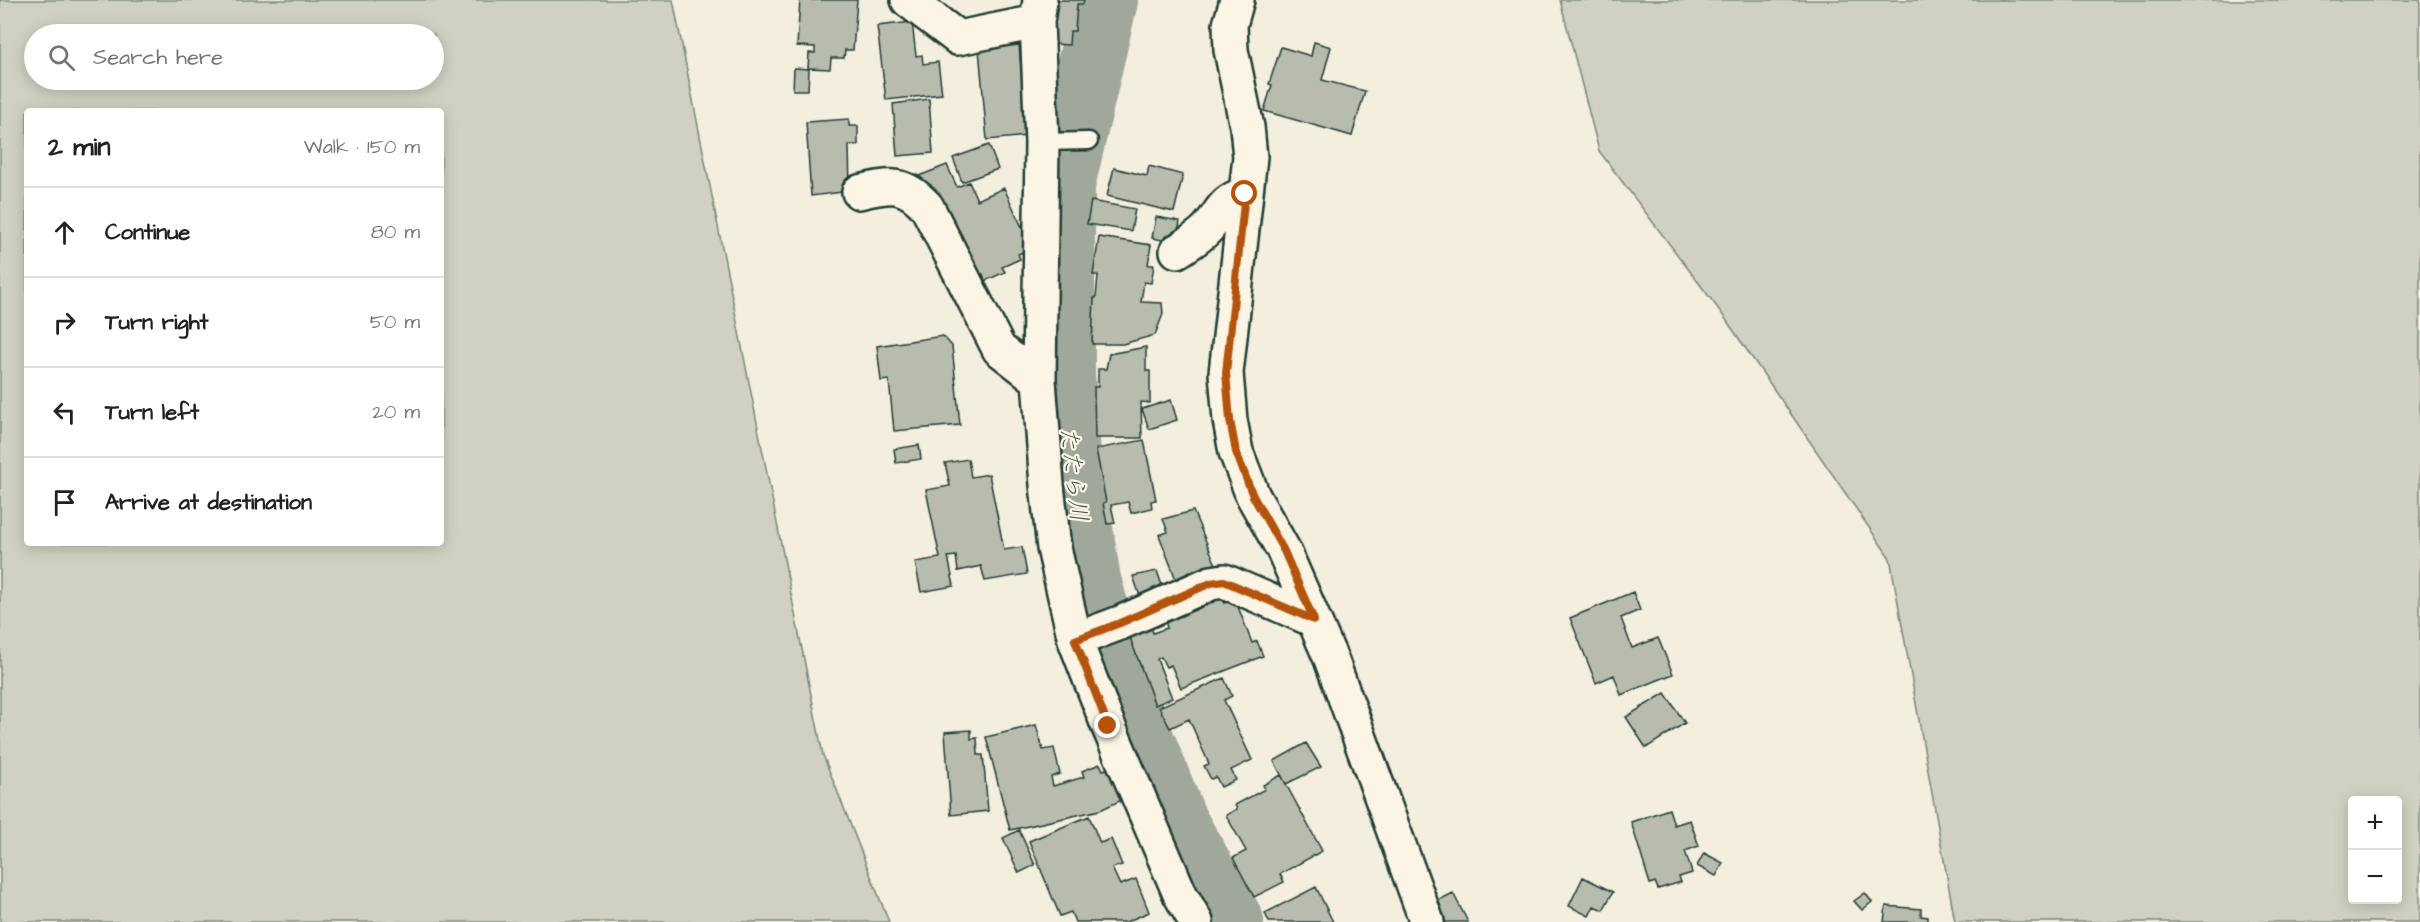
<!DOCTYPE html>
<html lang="en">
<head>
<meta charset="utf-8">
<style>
  body { margin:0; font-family:"Architects Daughter","Klee One",sans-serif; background:#f6f6f6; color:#202124 }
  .controls { position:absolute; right:18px; bottom:18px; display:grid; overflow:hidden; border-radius:6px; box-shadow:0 3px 15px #0003 }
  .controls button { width:54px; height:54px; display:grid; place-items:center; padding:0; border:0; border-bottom:2px solid #e0e0e0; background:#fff; color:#202124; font:30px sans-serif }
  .stop { position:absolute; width:18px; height:18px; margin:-14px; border:4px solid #b45309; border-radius:50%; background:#fff }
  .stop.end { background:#b45309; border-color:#fff; box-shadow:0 2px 6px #0008 }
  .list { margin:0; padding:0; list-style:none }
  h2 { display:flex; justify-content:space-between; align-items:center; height:78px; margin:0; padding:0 24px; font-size:26px }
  h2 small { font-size:20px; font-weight:400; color:#757577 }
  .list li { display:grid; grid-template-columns:39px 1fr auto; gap:18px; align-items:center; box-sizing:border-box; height:90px; padding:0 24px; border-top:2px solid #e0e0e0 }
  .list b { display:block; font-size:22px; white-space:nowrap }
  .list em { font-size:20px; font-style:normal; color:#757577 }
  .icon { flex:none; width:33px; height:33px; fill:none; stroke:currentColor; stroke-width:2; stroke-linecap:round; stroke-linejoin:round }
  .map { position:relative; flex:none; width:2420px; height:922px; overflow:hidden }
  .search { position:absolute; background:#fff; box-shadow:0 3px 15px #0003; left:24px; top:24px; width:420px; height:66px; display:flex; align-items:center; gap:15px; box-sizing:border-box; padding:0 21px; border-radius:33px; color:#757577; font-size:22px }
  .panel { position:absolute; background:#fff; box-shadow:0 3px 15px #0003; left:24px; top:108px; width:420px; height:438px; border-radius:6px }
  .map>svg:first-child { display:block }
  .green { fill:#d0d1c2; stroke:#78877b; stroke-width:1.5; fill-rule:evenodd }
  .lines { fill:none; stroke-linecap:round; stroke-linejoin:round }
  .river { stroke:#a0a89b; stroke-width:66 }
  .building { fill:#b8bcae; stroke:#1f3d34; stroke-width:1.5 }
  .lane-casing { stroke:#1f3d34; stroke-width:21 }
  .street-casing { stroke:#1f3d34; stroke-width:38 }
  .lane { stroke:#fcf5e5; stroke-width:16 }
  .street { stroke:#fcf5e5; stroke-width:33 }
  .route { stroke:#b45309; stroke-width:8 }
  .labels { text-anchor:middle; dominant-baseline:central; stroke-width:4.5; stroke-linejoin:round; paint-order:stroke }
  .water-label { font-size:24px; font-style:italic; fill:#465d53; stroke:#fcf5e5 }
</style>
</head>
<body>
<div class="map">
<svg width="2420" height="922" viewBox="0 0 2420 922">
  <rect width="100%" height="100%" fill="#f3eede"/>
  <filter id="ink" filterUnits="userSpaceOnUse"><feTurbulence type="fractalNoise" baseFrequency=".0167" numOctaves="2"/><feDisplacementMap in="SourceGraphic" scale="12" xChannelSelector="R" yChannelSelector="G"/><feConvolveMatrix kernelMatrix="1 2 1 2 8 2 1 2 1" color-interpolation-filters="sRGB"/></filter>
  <g filter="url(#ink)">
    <!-- green -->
    <path class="green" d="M0 0H673L823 755 889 922H0ZM34 34H434V80H34ZM27 111H441V543H27Z
      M1560 0H2420V922H1955L1890 558 1720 311 1599 151ZM2352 800H2398V900H2352Z"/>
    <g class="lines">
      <!-- river -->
      <path class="river" d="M1105 0 1062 185V373L1068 454 1088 580 1113 670 1175 823 1231 922"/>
    </g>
    <!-- building -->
    <path class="building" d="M800 0H857L853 50H845L844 58H831L830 69 808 68 809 53H815V47L797 46Z
      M1056 0H1084L1083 4H1077L1075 31H1070L1069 45 1053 44Z
      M912 22 916 56 922 55 923 64 938 62 942 94 886 100 877 26Z
      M1314 42 1331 47 1322 80 1365 91 1352 136 1264 111 1272 85 1269 84 1281 47 1311 56Z
      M1019 45 1027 136 987 140 979 49Z
      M794 68 809 69 808 90H793Z
      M929 99 933 153 897 156 893 104Z
      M849 119V126H858V145H849L850 191 811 196 806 122Z
      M989 145 998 169 962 182 953 158Z
      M947 165 957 187 969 182 977 200 1004 188 1032 249 1018 254 1020 259 1002 267 1005 272 985 281 983 274 974 277 931 204 919 176Z
      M1149 166 1183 175 1174 212 1107 196 1114 168 1147 176Z
      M1091 201 1135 209 1131 231 1087 224Z
      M1156 217 1180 221 1177 238 1172 242 1152 238Z
      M1099 237 1151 245 1148 265H1154L1151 283 1144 282 1141 302 1162 303 1163 314 1155 335 1123 344H1092L1094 298H1096L1098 275H1093Z
      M943 336 952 346 960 425 894 431 889 380 881 381 877 346Z
      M1146 347V371H1150V403L1141 402 1142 438H1095L1094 387H1098V369H1106L1109 354Z
      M1171 400 1177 420 1149 429 1142 409Z
      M1144 440 1156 500 1151 501 1152 508 1131 513 1128 502 1111 505 1115 523 1107 524 1103 503 1106 502 1096 449Z
      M919 445 921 459 896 463 894 449Z
      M968 459 971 477 989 474 1004 550 1022 547 1027 574 985 581 981 566 958 571 956 556 948 557 954 586 921 592 915 562 940 558 926 490 950 486 945 463Z
      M1193 511 1217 567 1177 582 1159 535 1168 532 1163 519Z
      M1157 571 1165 594 1141 599 1133 576Z
      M1217 591 1225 603 1235 599 1252 643 1257 641 1263 656 1181 688 1171 665 1166 667 1161 657 1157 659 1172 698 1155 705 1129 635 1151 627 1153 633 1167 628 1165 620 1212 602 1209 595Z
      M1633 592 1640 610 1621 618 1632 648 1658 638 1673 674 1621 695 1614 675 1596 683 1570 618Z
      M1224 678 1232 696 1224 700 1252 760 1231 770 1236 780 1221 787 1216 777 1211 779 1204 766 1209 764 1189 719 1170 728 1159 707Z
      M1665 693 1685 723 1646 748 1626 717Z
      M1036 725 1043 750 1054 748 1060 774 1051 777 1053 786 1084 777 1082 771 1100 764 1103 770 1110 768 1124 799 1100 810 1010 830 986 737Z
      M971 730V739L977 738 978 755H983L988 811 951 815 945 732Z
      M1306 743 1321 767 1286 784 1274 761Z
      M1281 775 1322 851 1280 874 1284 882 1254 897 1233 858 1246 851 1226 815 1237 809 1235 805 1265 789 1263 785Z
      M1669 809 1674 825 1690 820 1699 846 1685 851 1692 873 1679 877 1681 882 1658 889 1655 882 1650 884 1631 822Z
      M1089 816 1100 843 1111 839 1122 865 1112 868 1120 885 1136 879 1149 912 1126 922H1075L1071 912 1060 916 1029 841Z
      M1019 830 1035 865 1019 873 1003 838Z
      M1704 853 1723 863 1716 876 1697 866Z
      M1583 877 1613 892 1603 910 1594 906 1589 916 1569 906Z
      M1316 887 1333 922H1269L1265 913Z
      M1453 893 1468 922H1442L1433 903Z
      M1865 893 1872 902 1862 910 1854 901Z
      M1886 906 1921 909V916L1928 917V922H1884Z"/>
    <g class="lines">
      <!-- lane casing -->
      <g class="lane-casing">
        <path id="lane" d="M1042 142 1089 141"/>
      </g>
      <!-- street casing -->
      <g class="street-casing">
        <path id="street" d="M908 0 958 38 1037 22
          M1040 0 1037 22 1042 142 1039 380 1047 485 1054 548 1075 640 1108 725 1180 894 1196 922
          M1237 0 1230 25 1231 50 1247 127 1250 157 1226 373 1230 420 1236 452 1253 496 1284 551 1331 659 1427 922
          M859 192C890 185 904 181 927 207L999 349 1039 380
          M1177 251C1188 244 1200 237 1208 228 1223 211 1221 202 1245 194
          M1075 640 1120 623 1211 583 1224 581 1314 620"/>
      </g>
      <!-- lane -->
      <use href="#lane" class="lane"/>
      <!-- street -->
      <use href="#street" class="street"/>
    </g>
  </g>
  <g class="lines" filter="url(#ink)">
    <!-- route -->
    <path class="route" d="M1108 726 1075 640 1120 623 1211 583 1224 581 1314 620 1284 551 1253 496 1236 452 1230 420 1226 373 1245 194"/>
  </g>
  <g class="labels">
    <!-- water labels -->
    <g class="water-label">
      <text transform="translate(1073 474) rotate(83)">たたら川</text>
    </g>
  </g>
</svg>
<div class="controls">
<button>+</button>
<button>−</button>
</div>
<div class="stop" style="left:1245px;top:194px"></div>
<div class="stop end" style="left:1108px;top:726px"></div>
<div class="search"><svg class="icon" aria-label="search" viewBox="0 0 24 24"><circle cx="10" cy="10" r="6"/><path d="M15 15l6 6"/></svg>Search here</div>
<section class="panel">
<h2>2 min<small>Walk · 150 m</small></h2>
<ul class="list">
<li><svg class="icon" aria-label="ahead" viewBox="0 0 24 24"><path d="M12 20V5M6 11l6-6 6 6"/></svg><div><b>Continue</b></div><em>80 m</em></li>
<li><svg class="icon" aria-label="right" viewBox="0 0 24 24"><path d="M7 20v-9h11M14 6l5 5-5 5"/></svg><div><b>Turn right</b></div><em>50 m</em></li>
<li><svg class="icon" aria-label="left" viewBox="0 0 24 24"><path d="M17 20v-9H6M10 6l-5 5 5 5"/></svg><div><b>Turn left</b></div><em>20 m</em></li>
<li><svg class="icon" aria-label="arrive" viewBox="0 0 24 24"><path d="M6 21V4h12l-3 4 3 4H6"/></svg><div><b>Arrive at destination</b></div></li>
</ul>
</section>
</div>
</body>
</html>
